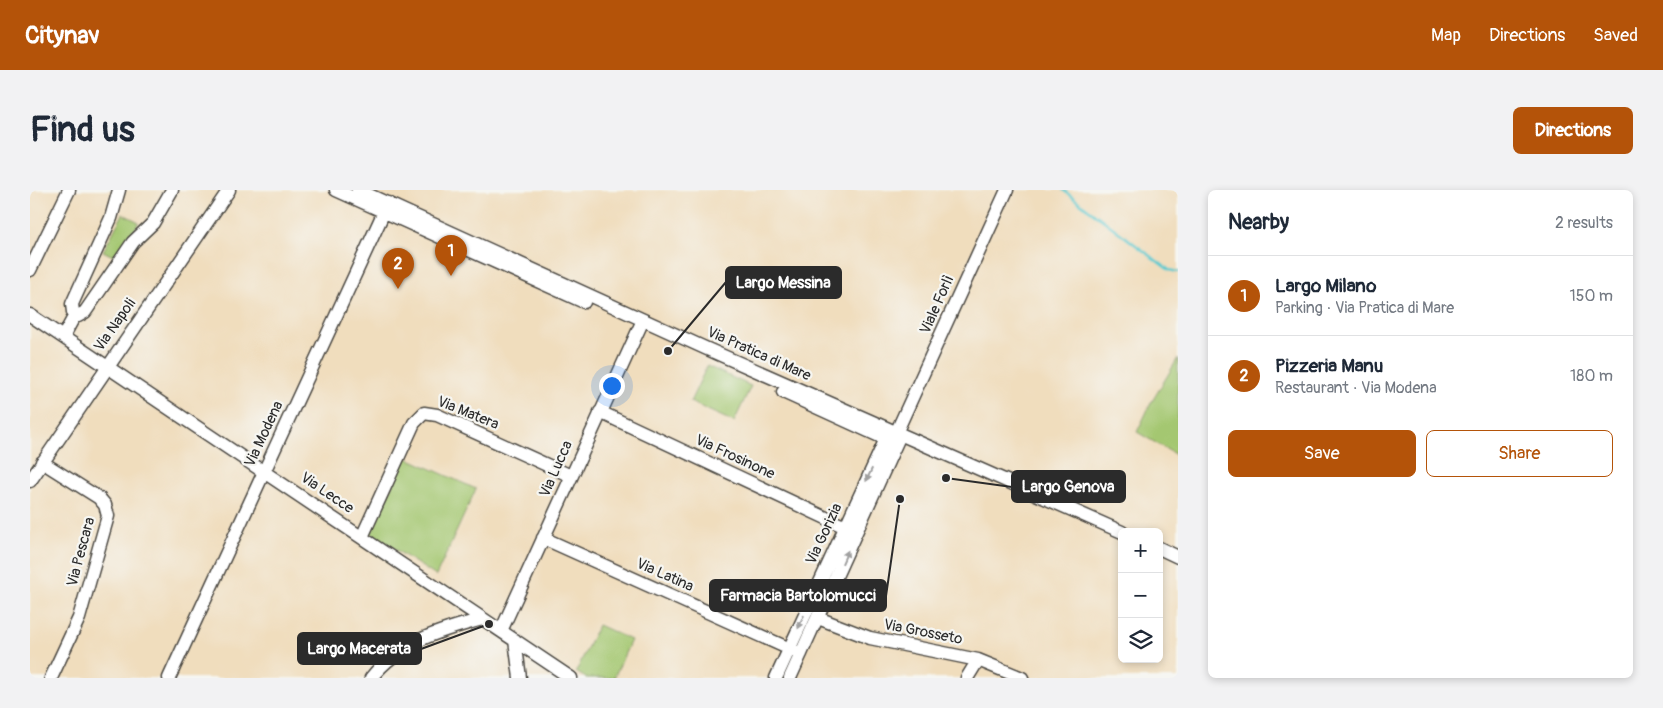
<!DOCTYPE html>
<html lang="en">
<head>
<meta charset="utf-8">
<style>
  body { margin:0; font-family:Pangolin,sans-serif; background:#f2f2f3; color:#1f2937 }
  .controls { position:absolute; right:15px; bottom:15px; display:grid; overflow:hidden; border-radius:8px; box-shadow:0 2px 8px #0003 }
  .controls button { width:45px; height:45px; display:grid; place-items:center; padding:0; border:0; border-bottom:1px solid #e0e1e3; background:#fff; color:#1f2937; font:25px sans-serif }
  .you { position:absolute; left:581px; top:195px; width:18px; height:18px; margin:-12px; border:4px solid #fff; border-radius:50%; background:#1a73e8; box-shadow:0 0 0 8px #1a73e833 }
  .badge { display:grid; place-items:center; width:32px; height:32px; border-radius:50%; background:#b45309; color:#fff; font-size:16px; font-weight:700 }
  .pin { position:absolute; translate:-50% -41px; filter:drop-shadow(0 1px 2px #0008) }
  .pin::after { content:''; position:absolute; top:26px; width:18px; height:15px; background:inherit; clip-path:polygon(0 0,100% 0,50% 100%) }
  .list { margin:0; padding:0; list-style:none }
  h2 { display:flex; justify-content:space-between; align-items:center; height:65px; margin:0; padding:0 20px; font-size:21px }
  h2 small { font-size:16px; font-weight:400; color:#747a83 }
  .list li { display:grid; grid-template-columns:32px 1fr auto; gap:15px; align-items:center; box-sizing:border-box; height:80px; padding:0 20px; border-top:1px solid #e0e1e3 }
  .list b { display:block; font-size:19px; white-space:nowrap }
  .list p { margin:0; font-size:16px; white-space:nowrap; color:#747a83 }
  .list em { font-size:16px; font-style:normal; color:#747a83 }
  .actions { display:flex; gap:10px; padding:15px 20px }
  .actions a { flex:1; padding:11px 0; border:1px solid #b45309; border-radius:8px; text-align:center; font-size:18px; color:#b45309 }
  .actions .main { background:#b45309; color:#fff }
  .icon { flex:none; width:28px; height:28px; fill:none; stroke:currentColor; stroke-width:2; stroke-linecap:round; stroke-linejoin:round }
  .map { position:relative; flex:none; width:1148px; height:488px; overflow:hidden; border-radius:8px }
  header { display:flex; align-items:center; gap:30px; box-sizing:border-box; height:70px; padding:0 25px; background:#b45309; color:#fff }
  header strong { font-size:24px }
  nav { display:flex; gap:28px; margin-inline-start:auto; font-size:18px }
  .intro { display:flex; align-items:center; justify-content:space-between; box-sizing:border-box; height:120px; padding:0 30px }
  h1 { margin:0; font-size:35px }
  .button { padding:12px 22px; border-radius:8px; background:#b45309; color:#fff; font-size:18px; font-weight:700 }
  main { display:flex; gap:30px; padding:0 30px }
  aside { flex:1; background:#fff; border-radius:8px; box-shadow:0 2px 8px #0003 }
  .map>svg:first-child { display:block }
  .grass { fill:#a4c771; stroke:#68794e }
  .lines { fill:none; stroke-linecap:round; stroke-linejoin:round }
  .stream { stroke:#5ccad0; stroke-width:2.5 }
  .minor-casing { stroke:#494641; stroke-width:15 }
  .minor { stroke:#fff; stroke-width:12 }
  .oneway { fill:#a0a0a0 }
  .labels { text-anchor:middle; dominant-baseline:central; stroke-width:4.5; stroke-linejoin:round; paint-order:stroke }
  .street-label { font-size:15px; fill:#2b2b2b; stroke:#f6f6f2 }
  .leader { fill:none; stroke:#2b2b2b; stroke-width:2 }
  .callout-dot { fill:#2b2b2b; stroke:#f6f6f2; stroke-width:2 }
  .callout { fill:#2b2b2b; stroke:#2b2b2b; stroke-width:2 }
  .callout-label { font-size:16px; text-anchor:middle; font-weight:bold; fill:#fff }
</style>
</head>
<body>
<header>
<strong>Citynav</strong>
<nav><a>Map</a><a>Directions</a><a>Saved</a></nav>
</header>
<div class="intro"><h1>Find us</h1><a class="button">Directions</a></div>
<main>
<div class="map">
<svg width="1148" height="488" viewBox="0 0 1148 488">
  <rect width="100%" height="100%" fill="#f6f6f2"/>
  <filter id="ink" filterUnits="userSpaceOnUse"><feTurbulence type="fractalNoise" baseFrequency=".02" numOctaves="2"/><feDisplacementMap in="SourceGraphic" scale="10" xChannelSelector="R" yChannelSelector="G"/><feConvolveMatrix kernelMatrix="1 2 1 2 8 2 1 2 1" color-interpolation-filters="sRGB"/></filter>
  <filter id="wash" filterUnits="userSpaceOnUse"><feTurbulence type="fractalNoise" baseFrequency=".0096" numOctaves="4" result="noise"/><feDisplacementMap in="SourceGraphic" scale="20" xChannelSelector="R" yChannelSelector="G"/><feGaussianBlur stdDeviation="1.12" result="paint"/><feColorMatrix in="noise" values="0 0 0 0 0 0 0 0 0 0 0 0 0 0 0 0 0 1.4 0 .05"/><feComposite in="paint" operator="in"/></filter>
  <g filter="url(#wash)">
    <rect width="100%" height="100%" fill="#f0ddbd"/>
    <!-- grass -->
    <path class="grass" d="M93 24 109 32 89 69 73 61Z
      M1148 168V266L1107 242 1121 213Z
      M677 176 721 196 704 232 660 212Z
      M375 267 446 299 406 386 340 343Z
      M568 435 601 450 584 488H556L546 482Z"/>
    <g class="lines">
      <!-- stream -->
      <path class="stream" d="M1033 0 1139 80 1148 82"/>
    </g>
  </g>
  <g filter="url(#ink)">
    <g class="lines">
      <!-- minor casing -->
      <g class="minor-casing">
        <path id="minor" d="M89 0 81 28 42 114 43 122 48 126 55 122 103 52 123 33 142 0
          M306 0 554 112
          M328 0 675 158 1092 342
          M0 80 39 0
          M0 125 541 488
          M33 147 45 125
          M753 202 856 249
          M570 222 826 342
          M866 243 977 0
          M12 272 69 308 75 315 78 326 49 428 21 488
          M0 291 199 0
          M332 347 384 233 394 223 407 225 541 286
          M513 348 771 464
          M1129 358 1148 367
          M788 428 840 448 948 470 992 488
          M471 441 613 130
          M485 450 490 488
          M139 488 358 13
          M341 488C369 452 411 440 453 429
          M746 488 860 240
          M760 488 870 245
          M937 488 948 470"/>
      </g>
      <!-- minor -->
      <use href="#minor" class="minor"/>
    </g>
    <!-- one-way arrows -->
    <defs><path id="oneway-solid" d="M-6-.8H1V-3.2L6.5 0L1 3.2V.8H-6Z" transform="scale(1.25)"/></defs>
    <g class="oneway">
      <use href="#oneway-solid" transform="translate(839 285) rotate(115)"/>
      <use href="#oneway-solid" transform="translate(815 367) rotate(-66)"/>
      <use href="#oneway-solid" transform="translate(771 432) rotate(114)"/>
    </g>
  </g>
  <g class="labels">
    <!-- street labels -->
    <g class="street-label">
      <text transform="translate(907 115) rotate(-66)">Viale Forlì</text>
      <text transform="translate(85 135) rotate(-55)">Via Napoli</text>
      <text transform="translate(729 164) rotate(24)">Via Pratica di Mare</text>
      <text transform="translate(438 223) rotate(22)">Via Matera</text>
      <text transform="translate(234 244) rotate(-65)">Via Modena</text>
      <text transform="translate(705 267) rotate(25)">Via Frosinone</text>
      <text transform="translate(526 279) rotate(-66)">Via Lucca</text>
      <text transform="translate(297 303) rotate(34)">Via Lecce</text>
      <text transform="translate(794 344) rotate(-65)">Via Gorizia</text>
      <text transform="translate(51 362) rotate(-75)">Via Pescara</text>
      <text transform="translate(635 385) rotate(24)">Via Latina</text>
      <text transform="translate(893 442) rotate(11)">Via Grosseto</text>
    </g>
  </g>
  <!-- callouts -->
  <path class="leader" d="M638 161L696 92M916 288L982 297M870 309L856 406M459 434L391 459"/>
  <g class="callout-dot">
    <circle cx="638" cy="161" r="5"/>
    <circle cx="916" cy="288" r="5"/>
    <circle cx="870" cy="309" r="5"/>
    <circle cx="459" cy="434" r="5"/>
  </g>
  <g class="callout">
    <rect x="696" y="77" width="115" height="31" rx="5"/>
    <rect x="982" y="281" width="113" height="31" rx="5"/>
    <rect x="680" y="390" width="176" height="31" rx="5"/>
    <rect x="268" y="443" width="123" height="31" rx="5"/>
  </g>
  <g class="callout-label">
    <text x="753" y="98">Largo Messina</text>
    <text x="1038" y="302">Largo Genova</text>
    <text x="768" y="411">Farmacia Bartolomucci</text>
    <text x="329" y="464">Largo Macerata</text>
  </g>
</svg>
<div class="controls">
<button>+</button>
<button>−</button>
<button><svg class="icon" aria-label="layers" viewBox="0 0 24 24"><path d="M12 4l9 5-9 5-9-5zM3 14l9 5 9-5"/></svg></button>
</div>
<div class="you"></div>
<div class="pin badge" style="left:421px;top:86px">1</div>
<div class="pin badge" style="left:368px;top:99px">2</div>
</div>
<aside>
<h2>Nearby<small>2 results</small></h2>
<ul class="list">
<li><span class="badge">1</span><div><b>Largo Milano</b><p>Parking · Via Pratica di Mare</p></div><em>150 m</em></li>
<li><span class="badge">2</span><div><b>Pizzeria Manu</b><p>Restaurant · Via Modena</p></div><em>180 m</em></li>
</ul>
<div class="actions"><a class="main">Save</a><a>Share</a></div>
</aside>
</main>
</body>
</html>
